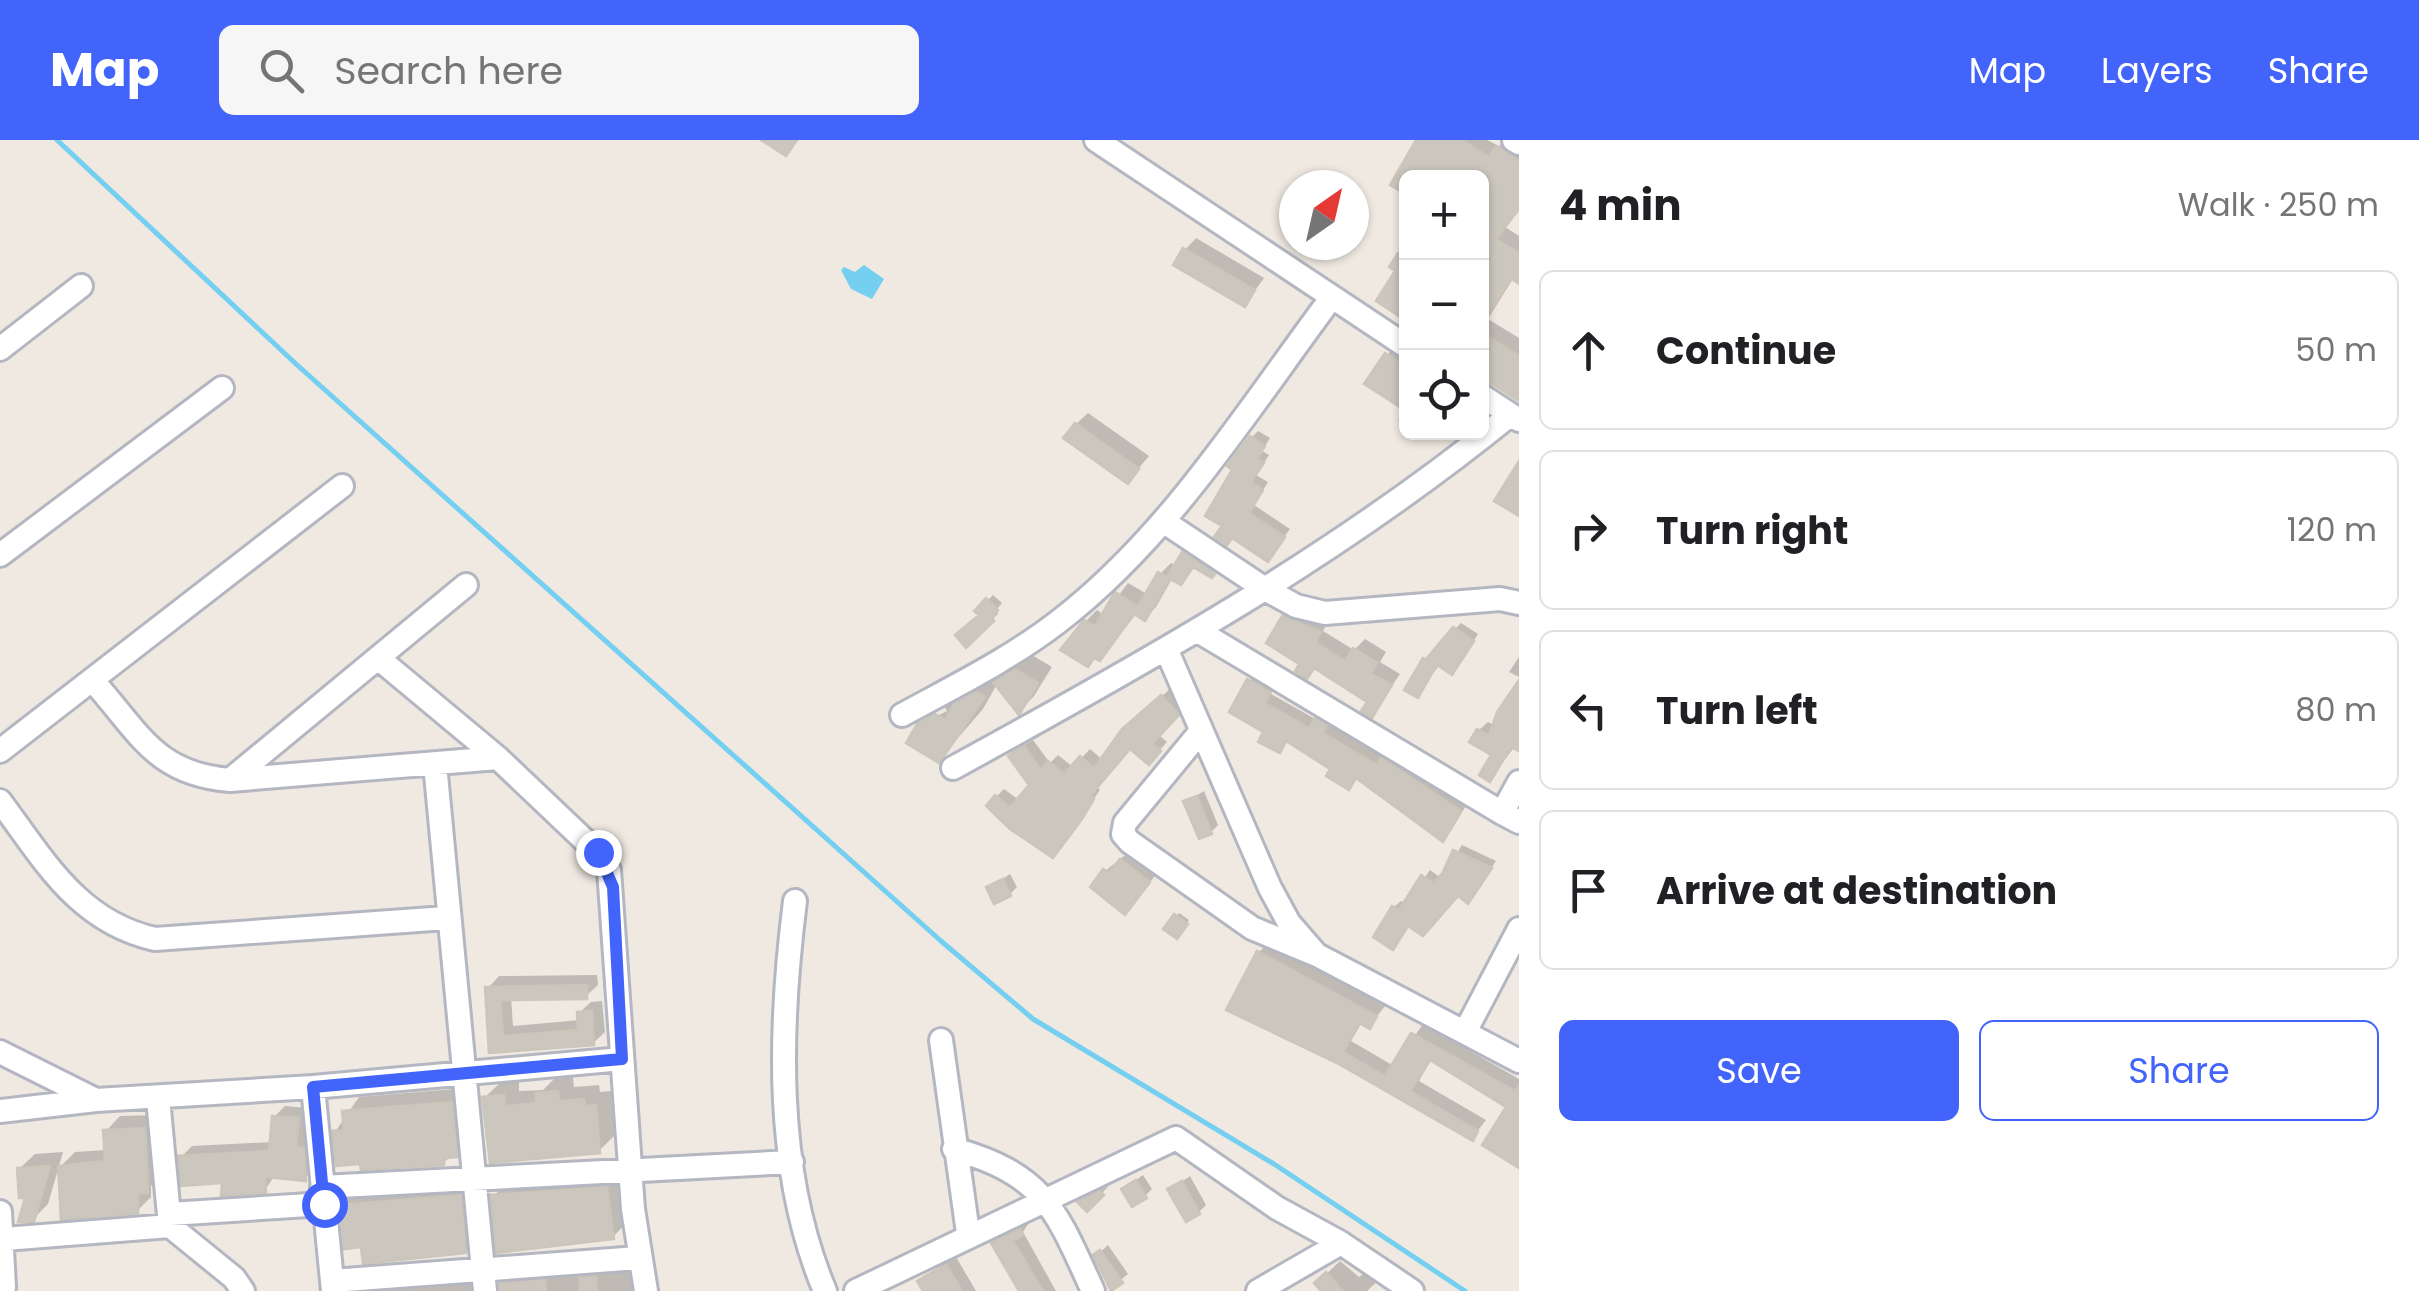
<!DOCTYPE html>
<html lang="en">
<head>
<meta charset="utf-8">
<style>
  body { margin:0; font-family:Poppins,sans-serif; background:#f6f6f6; color:#202124 }
  .controls { position:absolute; right:30px; top:30px; display:grid; overflow:hidden; border-radius:15px; box-shadow:0 2px 8px #0004 }
  .controls button { width:90px; height:90px; display:grid; place-items:center; padding:0; border:0; border-bottom:2px solid #e0e0e0; background:#fff; color:#202124; font:50px sans-serif }
  .compass { position:absolute; left:1279px; top:30px; width:90px; height:90px; border-radius:50%; background:#fff; box-shadow:0 2px 8px #0004; rotate:34deg }
  .stop { position:absolute; width:30px; height:30px; margin:-22px; border:8px solid #4264fb; border-radius:50%; background:#fff }
  .stop.end { background:#4264fb; border-color:#fff; box-shadow:0 2px 10px #0008 }
  .list { margin:0; padding:0; list-style:none }
  h2 { display:flex; justify-content:space-between; align-items:center; height:130px; margin:0; padding:0 40px; font-size:42px }
  h2 small { font-size:32px; font-weight:400; color:#757577 }
  .list li { display:grid; grid-template-columns:65px 1fr auto; gap:30px; align-items:center; box-sizing:border-box; height:160px; margin:0 20px 20px; padding:0 20px; border:2px solid #e0e0e0; border-radius:15px }
  .list b { display:block; font-size:38px; white-space:nowrap }
  .list em { font-size:32px; font-style:normal; color:#757577 }
  .actions { display:flex; gap:20px; padding:30px 40px }
  .actions a { flex:1; padding:22px 0; border:2px solid #4264fb; border-radius:15px; text-align:center; font-size:35px; color:#4264fb }
  .actions .main { background:#4264fb; color:#fff }
  .icon { flex:none; width:55px; height:55px; fill:none; stroke:currentColor; stroke-width:2; stroke-linecap:round; stroke-linejoin:round }
  .map { position:relative; flex:none; width:1519px; height:1151px; overflow:hidden }
  header { display:flex; align-items:center; gap:60px; box-sizing:border-box; height:140px; padding:0 50px; background:#4264fb; color:#fff }
  header strong { font-size:48px }
  nav { display:flex; gap:55px; margin-inline-start:auto; font-size:35px }
  .search { width:700px; height:90px; background:#f6f6f6; display:flex; align-items:center; gap:25px; box-sizing:border-box; padding:0 35px; border-radius:15px; color:#757577; font-size:38px }
  main { display:flex }
  aside { flex:1; background:#fff }
  .map>svg:first-child { display:block }
  .water { fill:#75cff0 }
  .shadow { fill:#0003 }
  .lines { fill:none; stroke-linecap:round; stroke-linejoin:round }
  .stream { stroke:#75cff0; stroke-width:5 }
  .building { fill:#cbc7bf; stroke:#cbc5ba; stroke-width:2.5 }
  .minor-casing { stroke:#b4b7c1; stroke-width:28 }
  .minor { stroke:#fff; stroke-width:22 }
  .route { stroke:#4264fb; stroke-width:12 }
</style>
</head>
<body>
<header>
<strong>Map</strong>
<div class="search"><svg class="icon" aria-label="search" viewBox="0 0 24 24"><circle cx="10" cy="10" r="6"/><path d="M15 15l6 6"/></svg>Search here</div>
<nav><a>Map</a><a>Layers</a><a>Share</a></nav>
</header>
<main>
<div class="map">
<svg width="1519" height="1151" viewBox="0 0 1519 1151">
  <rect width="100%" height="100%" fill="#efe9e1"/>
  <!-- water -->
  <path class="water" d="M864 125 884 139 872 159 851 149 841 130 844 127 855 132Z"/>
  <!-- shadow -->
  <path class="shadow" d="M1419 0H1487L1499 6 1505 0 1519 3V67L1505 87 1519 96V141L1514 137 1488 179 1519 198V259L1482 236V38H1406V53L1394 44Z
    M1196 98 1264 138 1245 164 1185 110Z
    M1406 108V178L1379 160Z
    M1396 205 1406 211V286L1398 281 1405 268 1387 215Z
    M1088 273 1149 316 1128 341 1076 284Z
    M1258 291 1270 298 1262 311 1269 315 1256 335 1268 342 1254 365 1290 389 1268 419 1226 385 1251 298Z
    M1416 292H1435L1428 300Z
    M1191 407 1219 428 1212 435 1195 425 1181 442 1173 437 1156 467 1145 478 1137 473 1108 509 1086 481 1097 470 1104 475 1128 443 1147 454 1160 434 1171 423 1177 426Z
    M993 455 1002 463 996 470 998 474 966 504 982 475 978 471Z
    M1295 467 1329 481 1323 491 1354 510 1365 499 1386 512 1380 522 1400 534 1372 575 1370 561 1316 527 1307 536 1284 477Z
    M1461 483 1478 494 1458 526 1452 532 1440 524 1417 555 1425 520Z
    M1032 515 1052 527 1034 556 1019 571 997 544 983 569 939 620 919 585 947 571 944 566 931 573 936 569 952 560 958 564 973 549 993 538 998 541Z
    M1519 517V537L1509 532Z
    M1258 532 1277 543 1271 554 1317 580 1325 572 1334 577 1329 584 1386 617 1392 611 1468 662 1451 691 1443 699 1359 637 1349 646 1334 628 1288 602 1279 610 1266 591 1250 541Z
    M1519 544V601L1490 639 1494 614 1479 590 1488 582 1495 586Z
    M1170 549 1185 565 1159 595 1167 602 1157 613 1131 606 1096 646 1100 650 1061 706 996 657 1004 649 1019 660 1032 645 1011 616 1019 608 1033 600 1050 623 1058 615 1073 627 1090 609 1103 620 1134 581Z
    M1204 651 1218 685 1211 692 1186 662Z
    M1462 705 1496 721 1474 754H1458L1409 784 1399 800 1376 796 1394 767 1401 761 1406 764 1430 730 1441 738Z
    M1133 709 1160 730 1125 772 1105 731Z
    M1010 734 1017 747 1010 754 989 748Z
    M1179 773 1189 780 1177 796 1167 788Z
    M1269 802 1386 865 1369 886 1362 882 1351 901 1394 926 1423 884 1519 939V1026L1509 966 1432 918 1419 941 1486 980 1472 998 1338 921 1259 812Z
    M597 835 598 845 586 856 511 857 513 886 580 880 579 873 591 862 602 861 605 892 593 903 492 911 488 848 499 836Z
    M573 937 574 947 599 945 600 952 611 951 615 995 599 1011 484 958 500 943 519 941V951L543 950 554 939Z
    M466 948 471 1000 443 1023 335 992 359 957Z
    M285 966 308 968 306 997 314 998 315 1028 305 1038 275 1035 265 1050 224 1040 181 1017 192 1006 272 1002 274 977Z
    M158 975 161 1036 151 1046V1057L137 1071 60 1027 75 1012 107 1010 106 991 120 976Z
    M63 1012 48 1064 33 1079 20 1028 35 1014Z
    M622 1033 628 1081 613 1097 494 1056 509 1040Z
    M1143 1035 1152 1049 1145 1056 1124 1049Z
    M1190 1036 1206 1065 1199 1072 1170 1050Z
    M476 1040 481 1095 465 1111 363 1104 342 1066 358 1050Z
    M1109 1046 1087 1068 1081 1062 1087 1055Z
    M1030 1081 1023 1092 1056 1151H1022L994 1104Z
    M1108 1105 1128 1134 1109 1150 1096 1116Z
    M956 1117 976 1151H926L920 1141Z
    M1340 1121 1359 1137 1374 1126 1383 1136 1367 1151H1324L1317 1143Z
    M597 1123 634 1127 636 1151H501L517 1129 559 1126 560 1137 584 1136Z
    M485 1131 488 1145 501 1151H355L365 1140Z"/>
  <g class="lines">
    <!-- stream -->
    <path class="stream" d="M57 0 296 224 941 801 1033 879 1274 1024 1465 1151"/>
  </g>
  <!-- building -->
  <path class="building" d="M761 0H797L786 16Z
    M1416 0H1462L1489 17 1496 6 1519 21V69L1496 99 1519 113V144L1511 138 1482 185V38H1406V54L1390 45Z
    M1183 108 1255 150 1245 167 1173 125Z
    M1398 113 1404 117 1406 113V181L1376 161 1395 131 1389 127Z
    M1482 193 1519 216V261L1482 237Z
    M1385 213 1406 227V271L1364 244Z
    M1075 283 1139 329 1128 344 1063 298Z
    M1250 296 1265 306 1257 319 1264 323 1251 342 1263 350 1249 373 1285 397 1268 422 1232 398 1227 405 1214 397 1222 386 1205 376 1232 330 1227 326Z
    M1519 321V376L1494 361Z
    M1182 412 1215 434 1212 438 1193 427 1181 445 1167 437Z
    M1158 432 1170 439 1145 481 1134 474 1100 521 1094 518 1088 527 1060 510 1084 480 1095 486 1115 452 1138 466Z
    M986 458 998 470 992 478 994 481 966 508 955 495 979 475 974 471Z
    M1282 476 1321 492 1315 502 1345 521 1353 508 1377 523 1371 534 1392 545 1372 578 1361 571 1367 562 1314 528 1307 539 1295 531 1299 524 1266 503Z
    M1453 487 1474 501 1452 535 1427 518Z
    M1423 518 1436 526 1418 558 1404 550Z
    M1015 529 1038 543 1019 575 993 542Z
    M1247 539 1270 552 1265 563 1309 588 1315 578 1327 586 1323 593 1377 625 1381 618 1461 671 1443 702 1356 638 1349 650 1326 636 1330 629 1286 601 1280 613 1258 602 1263 592 1229 572Z
    M1519 540V611L1511 607 1490 642 1479 635 1491 615 1469 602 1477 589 1489 596 1497 572Z
    M976 552 985 557 939 623 906 603 917 584 935 574 945 580 954 564Z
    M1161 555 1179 575 1152 604 1161 611 1149 625 1130 609 1090 656 1094 659 1082 679 1053 718 1010 689 986 666 995 655 1010 667 1029 645 1008 616 1012 613 1024 606 1041 630 1048 621 1064 634 1080 616 1094 628 1122 589Z
    M1197 656 1212 694 1199 699 1183 661Z
    M1453 710 1492 728 1468 764 1458 756 1423 796 1408 786 1393 810 1373 797 1392 766 1399 770 1421 735 1433 743 1442 734Z
    M1120 719 1150 742 1125 775 1090 747 1103 729 1109 733Z
    M1003 739 1011 756 994 764 986 747Z
    M1174 774 1188 784 1177 799 1163 789Z
    M1257 811 1377 876 1370 889 1359 883 1343 912 1385 936 1411 893 1515 951 1519 945V1028L1482 1005 1506 967 1430 920 1410 951 1478 991 1473 1001 1337 923 1226 870Z
    M587 845V859L500 860 503 896 578 890 577 872 592 871 594 905 489 913 485 847Z
    M558 951 559 961 584 959 585 966 596 965 600 1013 490 1023 482 957 504 955 505 966 536 963V953Z
    M452 962 457 1017 444 1018V1025L361 1030 360 1024 336 1026 332 991 344 990 342 971Z
    M272 976 299 978 296 1007 304 1008 306 1041 265 1037 266 1053 221 1056 222 1043 181 1046 178 1016 269 1011Z
    M145 988 148 1053H138V1073L61 1080 58 1026 105 1021 103 990Z
    M50 1026 34 1082H18L25 1058H19L17 1028Z
    M1136 1040 1147 1058 1132 1067 1121 1049Z
    M1182 1041 1200 1074 1186 1082 1167 1049Z
    M607 1047 614 1099 496 1113 491 1055Z
    M1100 1051 1104 1055 1087 1072 1077 1062Z
    M461 1055 466 1113 363 1124 361 1107 344 1109 340 1065Z
    M1020 1089 1023 1095 1013 1101 1043 1151H1019L991 1103Z
    M1100 1110 1123 1143 1111 1151 1093 1115Z
    M946 1124 962 1151H923L917 1141Z
    M1326 1132 1343 1151H1321L1314 1143Z
    M596 1136 597 1151H580L579 1138Z
    M545 1140 546 1151H500L499 1143Z"/>
  <g class="lines">
    <!-- minor casing -->
    <g class="minor-casing">
      <path id="minor" d="M1096 0 1406 206
        M1514 0 1519 3
        M0 209 81 146
        M1482 256 1519 280
        M1163 381 1265 449 1296 466 1325 473 1500 459 1519 463
        M0 415 222 248
        M1198 491 1502 673
        M1167 511 1270 748 1289 783 1315 813
        M378 518 498 618 598 713 609 730 633 1069 646 1151
        M94 542C140 594 156 634 230 640L498 618
        M902 575C955 546 1010 519 1058 482 1170 396 1248 269 1332 157
        M1201 591 1125 683 1123 694 1130 702 1252 788 1317 815 1519 921
        M0 611 342 346
        M435 624 485 1151
        M953 628C1147 522 1338 415 1510 275
        M230 640 466 445
        M1519 642 1502 673 1519 682
        M0 661C44 720 78 782 155 799L446 778
        M795 761C779 888 774 1031 825 1151
        M1465 892 1519 789
        M941 900 968 1093
        M0 912 96 960 313 947 622 919
        M313 947 333 1151
        M158 959 170 1086
        M0 971 96 960
        M954 1009C1045 1035 1056 1070 1093 1151
        M322 1047 792 1022
        M0 1072 4 1147 0 1150
        M170 1074 324 1064
        M4 1099 170 1086 234 1138 243 1151
        M332 1141 638 1118
        M856 1151 1176 998 1277 1068 1341 1103 1412 1151
        M1258 1151 1341 1103"/>
    </g>
    <!-- minor -->
    <use href="#minor" class="minor"/>
  </g>
  <g class="lines">
    <!-- route -->
    <path class="route" d="M324 1064 313 947 622 919 613 747 598 712"/>
  </g>
</svg>
<div class="controls">
<button>+</button>
<button>−</button>
<button><svg class="icon" aria-label="locate" viewBox="0 0 24 24"><circle cx="12" cy="12" r="6"/><path d="M12 2v4M12 18v4M2 12h4M18 12h4"/></svg></button>
</div>
<svg class="compass" viewBox="-18 -18 36 36"><path d="M0-13l5 13h-10z" fill="#e53935"/><path d="M0 13l5-13h-10z" fill="#757577"/></svg>
<div class="stop" style="left:324px;top:1064px"></div>
<div class="stop end" style="left:598px;top:712px"></div>
</div>
<aside>
<h2>4 min<small>Walk · 250 m</small></h2>
<ul class="list">
<li><svg class="icon" aria-label="ahead" viewBox="0 0 24 24"><path d="M12 20V5M6 11l6-6 6 6"/></svg><div><b>Continue</b></div><em>50 m</em></li>
<li><svg class="icon" aria-label="right" viewBox="0 0 24 24"><path d="M7 20v-9h11M14 6l5 5-5 5"/></svg><div><b>Turn right</b></div><em>120 m</em></li>
<li><svg class="icon" aria-label="left" viewBox="0 0 24 24"><path d="M17 20v-9H6M10 6l-5 5 5 5"/></svg><div><b>Turn left</b></div><em>80 m</em></li>
<li><svg class="icon" aria-label="arrive" viewBox="0 0 24 24"><path d="M6 21V4h12l-3 4 3 4H6"/></svg><div><b>Arrive at destination</b></div></li>
</ul>
<div class="actions"><a class="main">Save</a><a>Share</a></div>
</aside>
</main>
</body>
</html>
